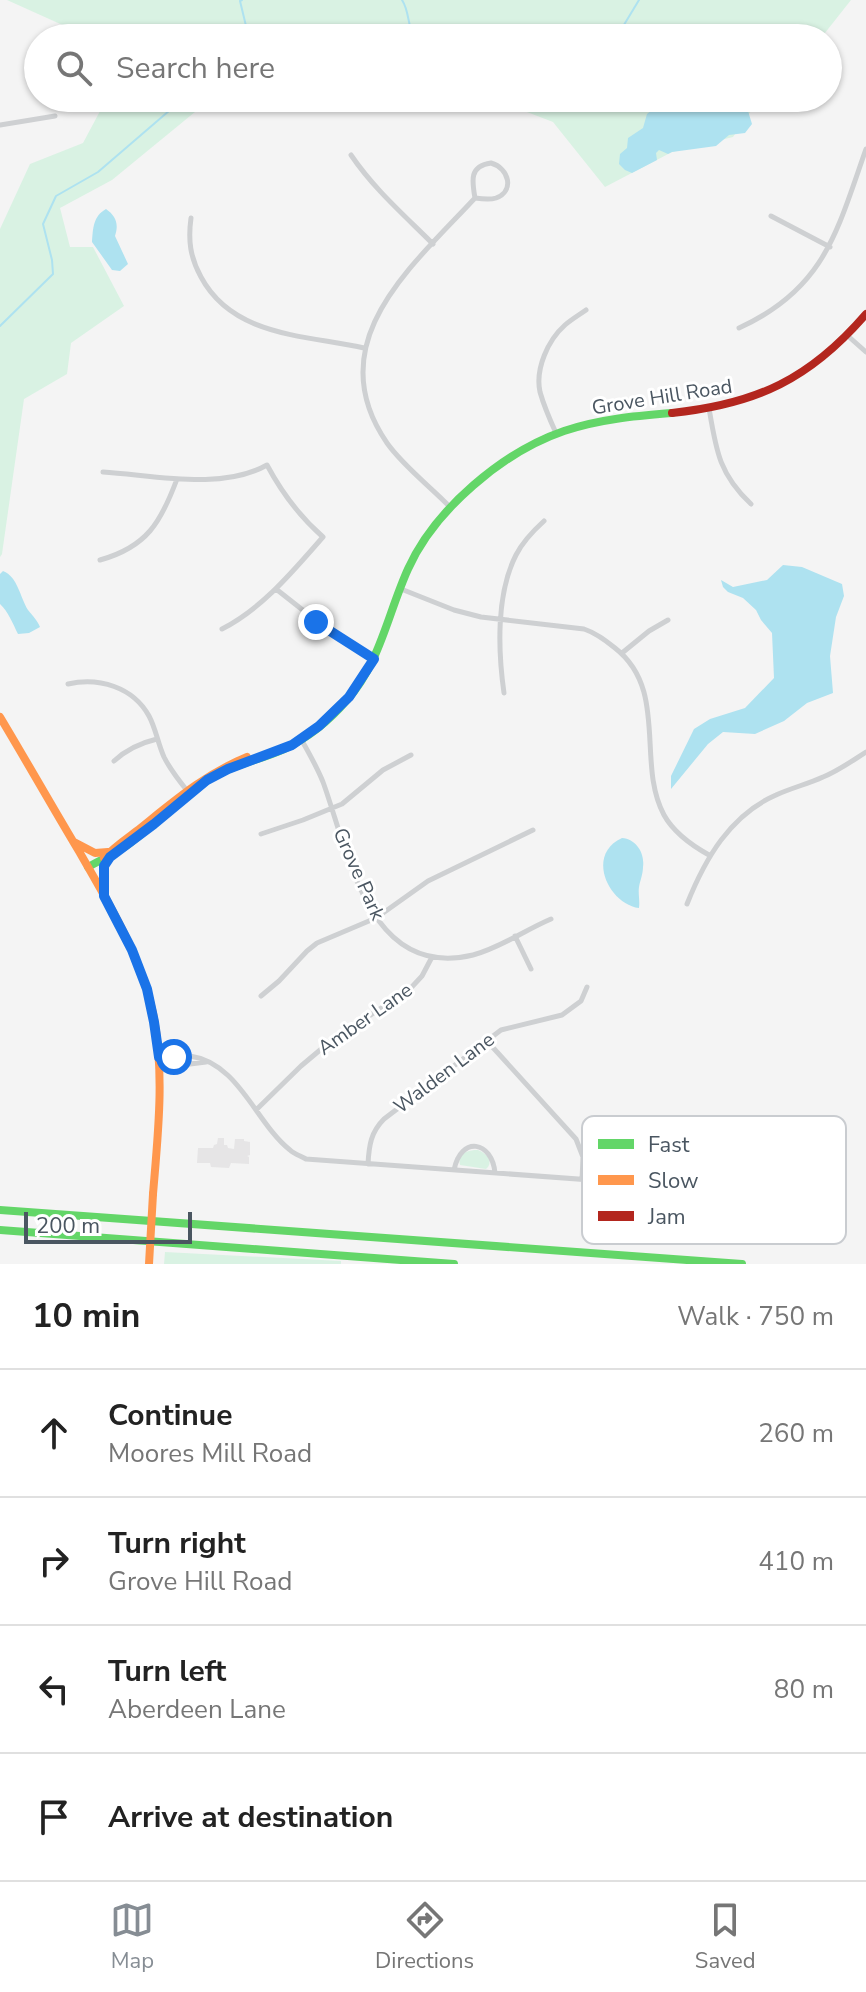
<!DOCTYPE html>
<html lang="en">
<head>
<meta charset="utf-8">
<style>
  body { margin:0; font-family:"Nunito Sans",sans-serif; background:#f2f2f2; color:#222 }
  .scale { position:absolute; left:24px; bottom:20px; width:168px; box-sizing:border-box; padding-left:8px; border:4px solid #4a5661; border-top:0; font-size:22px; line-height:28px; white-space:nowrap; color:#4a5661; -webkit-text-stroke:6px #fff; paint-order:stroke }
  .stop { position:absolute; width:24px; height:24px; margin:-18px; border:6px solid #1a73e8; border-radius:50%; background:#fff }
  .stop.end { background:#1a73e8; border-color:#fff; box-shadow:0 2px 8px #0008 }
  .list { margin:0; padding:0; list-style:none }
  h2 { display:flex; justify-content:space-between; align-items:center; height:104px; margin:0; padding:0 32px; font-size:34px }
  h2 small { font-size:26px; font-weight:400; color:#767676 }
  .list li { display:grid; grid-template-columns:52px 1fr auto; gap:24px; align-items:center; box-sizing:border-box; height:128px; padding:0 32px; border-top:2px solid #e0e0e0 }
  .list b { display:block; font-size:30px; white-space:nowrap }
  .list p { margin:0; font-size:26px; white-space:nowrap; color:#767676 }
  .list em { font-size:26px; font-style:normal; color:#767676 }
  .icon { flex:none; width:44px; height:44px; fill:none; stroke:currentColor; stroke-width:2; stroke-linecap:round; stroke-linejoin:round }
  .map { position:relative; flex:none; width:866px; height:1264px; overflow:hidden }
  .search { position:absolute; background:#fff; box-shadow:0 2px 6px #0004; left:24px; right:24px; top:24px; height:88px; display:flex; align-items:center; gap:20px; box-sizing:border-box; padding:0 28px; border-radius:44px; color:#767676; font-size:30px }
  .sheet { height:616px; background:#fff }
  nav { display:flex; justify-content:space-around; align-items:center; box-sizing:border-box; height:112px; border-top:2px solid #e0e0e0; background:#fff; font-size:22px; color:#767676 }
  nav a { display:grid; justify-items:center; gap:4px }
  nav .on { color:#868d94 }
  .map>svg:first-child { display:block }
  .education { fill:#e6e5e6 }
  .green { fill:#d9f2e3 }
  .water { fill:#aee2f0 }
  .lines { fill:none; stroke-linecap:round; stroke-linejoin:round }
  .stream { stroke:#aee2f0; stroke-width:2 }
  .street { stroke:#ced0d2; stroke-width:5 }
  .fast { stroke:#63d668; stroke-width:8 }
  .slow { stroke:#ff974d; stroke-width:8 }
  .jam { stroke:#b3261e; stroke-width:8 }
  .slow-bridge { stroke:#ff974d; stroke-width:8 }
  .route { stroke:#1a73e8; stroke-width:10 }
  .labels { text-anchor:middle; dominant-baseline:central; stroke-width:6; stroke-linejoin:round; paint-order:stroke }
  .street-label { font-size:20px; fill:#4a5661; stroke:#fff }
  .key { fill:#fff; stroke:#c9ccd0; stroke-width:2 }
  .key-label { font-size:22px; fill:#4a5661 }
</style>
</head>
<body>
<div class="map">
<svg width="866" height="1264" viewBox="0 0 866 1264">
  <rect width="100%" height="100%" fill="#f4f4f4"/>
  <!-- education -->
  <path class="education" d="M218 1138H224V1145H227L228 1148 234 1149 235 1139H244V1141L250 1142V1155L247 1156 249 1157V1164L231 1163 229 1168 211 1167 210 1163H197L198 1148H213L214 1145 217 1144Z"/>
  <!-- green -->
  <path class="green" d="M7 0H851L821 38H82L78 32Z
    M107 98H212L112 180 60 208 70 247H93L124 306 71 343 67 374 24 399 2 554 0 557V229L30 164 83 143Z
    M490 98H760L733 137 672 152 605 187 553 122Z
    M478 1150C485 1153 493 1159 488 1167L486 1169 460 1165C457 1153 468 1150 478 1150Z
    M165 1252 341 1261V1264H164Z"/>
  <!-- water -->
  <path class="water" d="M678 98H690L710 110H725L745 98H766L764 103 748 111 752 124 745 133 729 135 716 146 672 152 668 154 659 150 656 153 657 160 632 173 625 170 619 164 620 154 627 148 628 138 643 128 647 114 652 110 665 109Z
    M106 209C116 216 119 224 115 236L128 264 120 271 112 270 92 242C93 229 93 216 106 209Z
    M783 565 802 567 842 584 844 596 836 617 830 656 833 693 807 703 784 721 755 734 723 732 708 744 671 789V776L694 729 710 719 745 708 774 678 772 633 761 620 756 610 743 598 728 592 723 587 721 580 733 587 767 580Z
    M3 571C18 577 20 597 28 610 33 616 37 620 40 627L29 633 18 634C13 624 8 611 0 604V574Z
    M622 838C636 839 645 853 643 867 643 874 640 881 639 887 638 894 640 900 639 908 609 904 585 855 622 838Z"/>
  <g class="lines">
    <!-- stream -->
    <path class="stream" d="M242 0 240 1 247 30 245 38
      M402 0C410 12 407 27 415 38
      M616 38 639 0
      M0 326 53 274 52 260 43 224 56 196 98 172 184 98"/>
    <!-- street -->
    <path class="street" d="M0 125 55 116
      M351 155C374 189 404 215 433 244
      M491 163C509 168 515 191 496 198 490 200 482 199 475 198 472 181 469 166 491 163Z
      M771 216 830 247
      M191 218C188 240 190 257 201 277 233 337 306 335 364 348
      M739 328C825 289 837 231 866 149
      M848 336 866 352
      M709 408C716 450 719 474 751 504
      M556 433C550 420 544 406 540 392 535 369 548 340 565 325 572 319 579 315 586 310
      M103 472C153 475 221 491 267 465 282 493 299 516 323 537 293 571 263 608 222 629
      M451 508C430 486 404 467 387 443 318 343 412 266 475 198
      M100 560C147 547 161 522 177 479
      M276 589 337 637 374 659
      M401 589 454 610 481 617 584 629C596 633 605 640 615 648 669 690 636 763 664 815 674 833 691 845 709 855
      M622 653 649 631 668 620
      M68 684C99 677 133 687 149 716 156 729 158 744 164 757 171 771 180 782 189 793
      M504 693C498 651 496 594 516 555 523 541 533 531 544 521
      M301 739C309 753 317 767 323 782 349 853 368 980 473 955 500 948 525 930 551 919
      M114 761C127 749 140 743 157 739
      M261 834 303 820 342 804 383 770 411 755
      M687 904C705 859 730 815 776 795 791 788 808 784 823 777 838 771 852 761 866 752
      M515 936 531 969
      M261 996 279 981 307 951 317 943 376 918 428 881 533 830
      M487 1041 576 1139 583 1157 582 1180
      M159 1057C169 1057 180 1055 190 1056 239 1063 255 1122 290 1150 294 1154 301 1156 306 1159L659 1185
      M158 1068 206 1062
      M256 1110 301 1066 332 1040 409 990 422 976 432 957
      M368 1164C369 1145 371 1132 384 1119L501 1030 562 1015 581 1001 587 987
      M454 1170C461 1135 492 1141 495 1173"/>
    <!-- fast -->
    <path class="fast" d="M88 867C102 859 117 853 130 843 158 822 182 797 211 778 234 764 260 760 284 749 308 738 330 720 347 700 380 663 388 613 408 569 435 509 503 452 564 431 599 419 636 416 672 413
      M0 1210 742 1264
      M0 1230 454 1264"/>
    <!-- slow -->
    <path class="slow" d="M0 717C27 762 53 808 80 853 109 904 140 954 153 1013 165 1072 158 1134 153 1194
      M74 842 95 853 108 852
      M104 858C114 847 126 839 138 830 173 802 205 774 247 757
      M104 892V866L110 857"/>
    <!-- jam -->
    <path class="jam" d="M672 413C757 404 810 379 866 314"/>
    <!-- slow-bridge -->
    <path class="slow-bridge" d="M149 1264 153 1194"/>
  </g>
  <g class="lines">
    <!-- route -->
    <path class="route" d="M174 1057H159L154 1022 147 989 132 950 104 896V866L110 857 154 824 207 780 228 769 292 745 319 726 349 697 374 659 316 622"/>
  </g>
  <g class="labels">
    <!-- street labels -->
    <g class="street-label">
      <text transform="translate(662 397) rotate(-9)">Grove Hill Road</text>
      <text transform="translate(359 874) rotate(66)">Grove Park</text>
      <text transform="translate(365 1019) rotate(-35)">Amber Lane</text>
      <text transform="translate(444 1073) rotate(-37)">Walden Lane</text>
    </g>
  </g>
  <!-- legend -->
  <rect x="582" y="1116" width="264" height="128" rx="12" class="key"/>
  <rect x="598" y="1139" width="36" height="10" fill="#63d668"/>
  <rect x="598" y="1175" width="36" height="10" fill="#ff974d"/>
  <rect x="598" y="1211" width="36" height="10" fill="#b3261e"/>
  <g class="key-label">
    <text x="648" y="1152">Fast</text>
    <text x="648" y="1188">Slow</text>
    <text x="648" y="1224">Jam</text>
  </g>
</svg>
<div class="scale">200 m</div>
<div class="stop" style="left:174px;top:1057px"></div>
<div class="stop end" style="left:316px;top:622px"></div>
<div class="search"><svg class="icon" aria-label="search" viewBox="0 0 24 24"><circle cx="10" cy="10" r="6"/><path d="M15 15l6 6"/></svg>Search here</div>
</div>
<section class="sheet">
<h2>10 min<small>Walk · 750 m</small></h2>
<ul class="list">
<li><svg class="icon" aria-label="ahead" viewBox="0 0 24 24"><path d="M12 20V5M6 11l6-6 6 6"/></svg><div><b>Continue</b><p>Moores Mill Road</p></div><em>260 m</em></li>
<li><svg class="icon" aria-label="right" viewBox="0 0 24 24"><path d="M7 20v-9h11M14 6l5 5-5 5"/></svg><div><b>Turn right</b><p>Grove Hill Road</p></div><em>410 m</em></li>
<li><svg class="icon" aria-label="left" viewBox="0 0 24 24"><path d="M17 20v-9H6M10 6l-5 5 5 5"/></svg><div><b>Turn left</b><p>Aberdeen Lane</p></div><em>80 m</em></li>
<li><svg class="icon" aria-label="arrive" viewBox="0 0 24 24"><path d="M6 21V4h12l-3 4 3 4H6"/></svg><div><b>Arrive at destination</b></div></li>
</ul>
</section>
<nav>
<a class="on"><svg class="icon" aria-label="map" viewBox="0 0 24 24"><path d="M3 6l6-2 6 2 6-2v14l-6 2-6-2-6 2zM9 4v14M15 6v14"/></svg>Map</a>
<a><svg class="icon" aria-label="directions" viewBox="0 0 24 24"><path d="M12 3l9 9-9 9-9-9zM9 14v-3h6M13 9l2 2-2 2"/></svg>Directions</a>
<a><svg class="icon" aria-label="saved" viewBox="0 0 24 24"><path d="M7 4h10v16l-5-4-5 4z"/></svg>Saved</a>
</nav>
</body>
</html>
